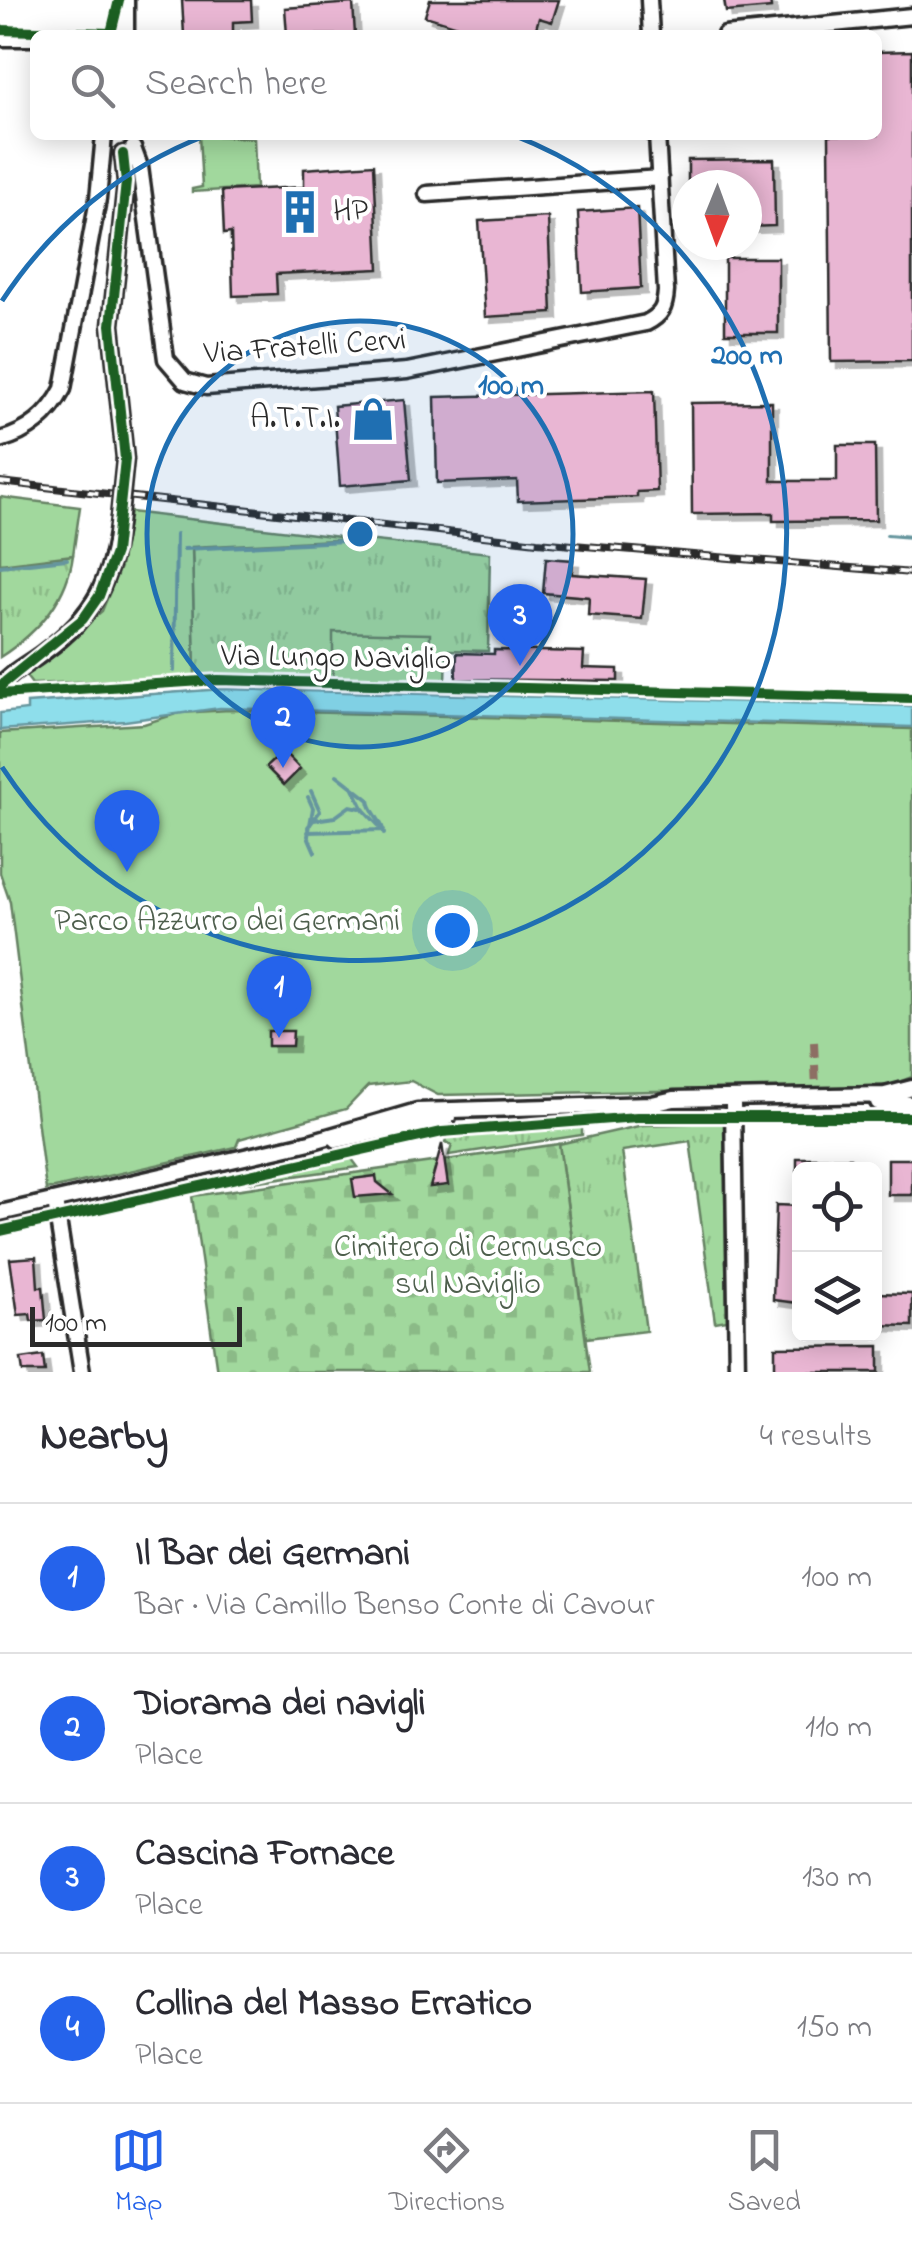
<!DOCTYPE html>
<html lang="en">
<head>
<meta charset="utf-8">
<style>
  body { margin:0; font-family:"Indie Flower",sans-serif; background:#f7f7f7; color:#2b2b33 }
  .controls { position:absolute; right:30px; bottom:30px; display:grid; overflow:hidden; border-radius:15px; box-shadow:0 5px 25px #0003 }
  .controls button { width:90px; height:90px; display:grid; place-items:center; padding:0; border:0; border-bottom:2px solid #e1e1e2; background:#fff; color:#2b2b33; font:50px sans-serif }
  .compass { position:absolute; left:672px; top:170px; width:90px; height:90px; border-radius:50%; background:#fff; box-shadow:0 5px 25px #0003; rotate:181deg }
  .scale { position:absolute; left:30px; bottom:25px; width:212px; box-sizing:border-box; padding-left:10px; border:5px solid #2b2b2b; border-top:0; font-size:28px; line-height:35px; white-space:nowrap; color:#2b2b2b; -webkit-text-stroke:8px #fff; paint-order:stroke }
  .you { position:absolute; left:452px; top:930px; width:35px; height:35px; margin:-25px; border:8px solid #fff; border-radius:50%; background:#1a73e8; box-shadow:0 0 0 15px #1a73e833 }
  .badge { display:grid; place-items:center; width:65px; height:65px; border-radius:50%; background:#2563eb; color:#fff; font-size:32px; font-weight:700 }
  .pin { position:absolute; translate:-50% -82px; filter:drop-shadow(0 2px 5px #0008) }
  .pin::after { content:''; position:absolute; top:52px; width:35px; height:30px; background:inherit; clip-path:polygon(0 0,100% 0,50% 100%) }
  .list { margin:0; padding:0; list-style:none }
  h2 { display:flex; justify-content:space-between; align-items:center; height:130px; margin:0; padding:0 40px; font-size:42px }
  h2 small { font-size:32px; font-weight:400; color:#7c7c81 }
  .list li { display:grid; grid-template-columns:65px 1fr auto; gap:30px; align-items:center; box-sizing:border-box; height:150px; padding:0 40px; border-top:2px solid #e1e1e2 }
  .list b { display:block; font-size:38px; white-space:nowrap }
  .list p { margin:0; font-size:32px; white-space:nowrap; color:#7c7c81 }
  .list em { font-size:32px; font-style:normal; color:#7c7c81 }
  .icon { flex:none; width:55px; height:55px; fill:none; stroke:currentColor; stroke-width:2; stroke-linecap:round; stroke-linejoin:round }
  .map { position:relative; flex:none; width:912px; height:1372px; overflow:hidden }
  .search { position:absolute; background:#fff; box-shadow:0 5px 25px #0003; left:30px; right:30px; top:30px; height:110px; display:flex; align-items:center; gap:25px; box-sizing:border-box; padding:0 35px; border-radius:15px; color:#7c7c81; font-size:38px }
  .sheet { height:730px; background:#fff }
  nav { display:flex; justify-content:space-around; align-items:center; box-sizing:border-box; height:140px; border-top:2px solid #e1e1e2; background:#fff; font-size:28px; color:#7c7c81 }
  nav a { display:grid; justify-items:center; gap:5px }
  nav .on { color:#2563eb }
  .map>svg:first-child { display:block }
  .grass { fill:url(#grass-tufts); stroke:#668264; stroke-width:2.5 }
  .cemetery { fill:url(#cemetery-stones); stroke:#668264; stroke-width:2.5 }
  .green { fill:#a1d89d; stroke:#668264; stroke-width:2.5 }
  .water { fill:#8edeeb; stroke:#66969e; stroke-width:2.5 }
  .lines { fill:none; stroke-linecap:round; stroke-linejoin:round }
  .stream { stroke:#66969e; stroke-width:4 }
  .building { fill:#e9b6d3; stroke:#2b2b2b; stroke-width:2.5; filter:url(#shadow) }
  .minor-casing { stroke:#2b2b2b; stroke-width:21 }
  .minor { stroke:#fff; stroke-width:14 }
  .rail-casing { stroke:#2b2b2b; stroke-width:8 }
  .rail { stroke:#fff; stroke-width:4; stroke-dasharray:11; stroke-linecap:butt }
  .minor-bridge-casing { stroke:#2b2b2b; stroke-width:21; stroke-linecap:butt }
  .minor-bridge { stroke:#fff; stroke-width:14 }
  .quiet { stroke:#8d6e63; stroke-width:8; stroke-dasharray:15 8; stroke-linecap:butt }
  .cycleway-casing { stroke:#fff; stroke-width:16 }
  .cycleway { stroke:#1b5e20; stroke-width:10 }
  .ring { fill:none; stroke:#1f6fb2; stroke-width:5 }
  .labels { text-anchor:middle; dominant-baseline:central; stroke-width:8; stroke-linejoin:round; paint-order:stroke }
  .poi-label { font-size:32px; fill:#2b2b2b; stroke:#fff; text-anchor:start }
  .street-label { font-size:32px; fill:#2b2b2b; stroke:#fff }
  .park-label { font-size:32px; fill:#4e5f4d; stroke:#fff }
  .centre { fill:#1f6fb2; stroke:#fff; stroke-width:5 }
  .ring-label { font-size:30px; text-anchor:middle; font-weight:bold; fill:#1f6fb2; stroke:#fff; stroke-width:8; stroke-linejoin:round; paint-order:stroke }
</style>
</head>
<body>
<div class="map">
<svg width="912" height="1372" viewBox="0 0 912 1372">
  <defs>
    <pattern id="grass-tufts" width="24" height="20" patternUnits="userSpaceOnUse" patternTransform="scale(2.5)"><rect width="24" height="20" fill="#a1d89d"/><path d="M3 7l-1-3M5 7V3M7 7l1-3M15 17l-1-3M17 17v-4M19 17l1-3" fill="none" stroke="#8bba87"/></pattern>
    <pattern id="cemetery-stones" width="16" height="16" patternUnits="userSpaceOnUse" patternTransform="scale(2.5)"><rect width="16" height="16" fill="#a1d89d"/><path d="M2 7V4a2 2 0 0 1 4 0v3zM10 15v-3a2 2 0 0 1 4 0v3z" fill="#8bba87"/></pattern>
    <filter id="shadow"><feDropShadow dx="6" dy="6" stdDeviation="0" flood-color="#0004"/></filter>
  </defs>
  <rect width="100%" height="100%" fill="#fff"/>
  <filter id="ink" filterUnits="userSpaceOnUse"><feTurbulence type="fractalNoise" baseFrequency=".01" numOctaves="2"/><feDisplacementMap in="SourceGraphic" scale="20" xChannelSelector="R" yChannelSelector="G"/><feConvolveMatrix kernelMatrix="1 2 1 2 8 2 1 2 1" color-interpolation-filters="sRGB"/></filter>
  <g filter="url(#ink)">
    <!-- grass -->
    <path class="grass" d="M356 539 490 553 488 651 447 650 446 681 195 676 192 547Z
      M73 555C67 601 37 633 0 657V564Z
      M724 1123 727 1320 715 1322 690 1141 622 1151 646 1331 586 1338 559 1144 643 1125Z
      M582 1127V1135L449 1155 452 1145 445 1142 448 1134Z
      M343 1157 352 1159 358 1167 246 1183 241 1180Z"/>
    <!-- cemetery -->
    <path class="cemetery" d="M559 1144 590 1372H217L192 1196Z"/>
    <!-- green -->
    <path class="green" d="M199 135 254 138 256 188 192 192V189L202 187Z
      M0 497 80 507 73 555 0 564Z
      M130 512 356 539 192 547 195 676 32 684 25 675 102 611 120 567Z
      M333 632 430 634 429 681 333 679Z
      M229 710 912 729V1077L891 1085 816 1088 438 1095 411 1081 368 1086 346 1109 239 1139 236 1147 46 1190 10 902 0 873V733L144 724 179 713Z"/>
    <!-- water -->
    <path class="water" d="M223 689 912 706V727L220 708 125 721 0 730V713L27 710V703Z"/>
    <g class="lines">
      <!-- stream -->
      <path class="stream" d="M887 535 912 537
        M184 549 345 541
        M0 566 67 559
        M174 671 176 534
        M337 775 369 800C370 813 383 820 384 834
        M352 786 364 810 380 827
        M308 797 313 808 308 836 315 852
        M314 820 335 817 350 806 360 808
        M308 827 320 811 311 791
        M308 832 384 830"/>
    </g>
    <!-- building -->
    <path class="building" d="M182 0H251L252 21 233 22V35H184Z
      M430 0H559L552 22 539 18 534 35H519L500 29 498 35H487L425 16Z
      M724 0H770L771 8 726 12Z
      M353 3 355 35H287L285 8Z
      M912 51V361L831 362 829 135H877V52Z
      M774 159 775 226 747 227V185H688V160Z
      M374 164 379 269 276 274 277 294 233 296 231 233 224 234 222 191 304 187V169Z
      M637 208 641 288 582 292 578 212Z
      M548 217 552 313 485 317 479 221Z
      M725 258H778V333H725Z
      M654 391 657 491 637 492V497L518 501 517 480 437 483 435 397Z
      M404 400 411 480 340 486 334 406Z
      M772 402V481H837V445H875L876 520 773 521V513L692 514 691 403Z
      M546 558 573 560 572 574 646 579 642 619 588 615 589 597 543 593Z
      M494 650 584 652 583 668 618 669V681L456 679 457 653 494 654Z
      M283 751 300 769 284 785 266 767Z
      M268 1031H293L292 1046H268Z
      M442 1144 448 1185 430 1187Z
      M797 1158H850V1170H797Z
      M888 1159H912V1195H888Z
      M376 1176 377 1182 392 1194 355 1197 352 1179Z
      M776 1205 800 1206 798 1303 773 1300Z
      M36 1257 38 1287H43L46 1320 31 1321 30 1314 18 1315 10 1259Z
      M874 1293 912 1294V1326L874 1325Z
      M879 1346V1372H775V1347Z
      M43 1356 45 1372H23L21 1359Z"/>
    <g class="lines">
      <!-- minor casing -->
      <g class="minor-casing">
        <path id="minor" d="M126 0V35
          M649 0 651 35
          M725 35 912 16
          M0 38H35
          M133 148 140 167 166 359 185 381 206 387 407 371 646 323C662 315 665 307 666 291L657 135
          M123 154 126 182 111 325 125 459
          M427 194 660 178
          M0 440C29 432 49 416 63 389L98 199 104 135
          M0 686C11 672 30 663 44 652 95 615 112 580 119 518
          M878 1102 912 1104
          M733 1105 737 1372
          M337 1140 448 1117
          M55 1201 82 1372
          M0 1213 310 1142 417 1111 652 1104 674 1099 885 1095 912 1088"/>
      </g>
      <!-- minor -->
      <use href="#minor" class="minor"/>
      <!-- rail casing -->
      <g class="rail-casing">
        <path id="rail" d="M0 482 537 542 912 573"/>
      </g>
      <!-- rail -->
      <use href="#rail" class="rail"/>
      <!-- minor-bridge casing -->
      <g class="minor-bridge-casing">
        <path id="minor-bridge" d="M119 518 125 459"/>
      </g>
      <!-- minor-bridge -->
      <use href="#minor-bridge" class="minor-bridge"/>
      <!-- quiet -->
      <path class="quiet" d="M814 1042 816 1088"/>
      <!-- cycleway casing -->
      <g class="cycleway-casing">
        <path id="cycleway" d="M0 30 111 33 119 0
          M0 686 83 619 99 596 115 553 125 459 111 325 126 182 123 154
          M0 694 218 680 912 698
          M0 1231 442 1132 637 1117H912"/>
      </g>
      <!-- cycleway -->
      <use href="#cycleway" class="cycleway"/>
    </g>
  </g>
  <!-- distance rings -->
  <circle cx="360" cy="534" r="213" fill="#1f6fb2" fill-opacity=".12"/>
  <g class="ring">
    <circle cx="360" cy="534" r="213"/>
    <path d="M2 301A427 427 0 0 1 207 135M513 135A427 427 0 1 1 2 767"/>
  </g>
  <!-- icons -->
  <defs>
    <g id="building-bare" transform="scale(3.45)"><path d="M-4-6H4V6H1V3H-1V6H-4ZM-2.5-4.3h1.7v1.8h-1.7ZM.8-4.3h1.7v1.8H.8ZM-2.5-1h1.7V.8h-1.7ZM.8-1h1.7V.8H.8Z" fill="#1f6fb2" stroke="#fff" stroke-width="2.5" paint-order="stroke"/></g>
    <g id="shop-bare" transform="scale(3.45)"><path d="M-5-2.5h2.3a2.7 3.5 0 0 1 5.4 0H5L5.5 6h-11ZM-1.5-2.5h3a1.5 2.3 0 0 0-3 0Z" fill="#1f6fb2" stroke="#fff" stroke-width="2.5" paint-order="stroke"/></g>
  </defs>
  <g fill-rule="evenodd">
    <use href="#building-bare" x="300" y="212"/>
    <use href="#shop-bare" x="373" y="419"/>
  </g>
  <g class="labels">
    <!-- poi labels -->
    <g class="poi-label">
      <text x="333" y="212">HP</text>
      <text x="340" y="419" text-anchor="end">A.T.T.I.</text>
    </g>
    <!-- street labels -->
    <g class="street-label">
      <text transform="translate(305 348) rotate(-4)">Via Fratelli Cervi</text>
      <text transform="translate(336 659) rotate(1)">Via Lungo Naviglio</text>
    </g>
    <!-- park labels -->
    <g class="park-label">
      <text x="227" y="922">Parco Azzurro dei Germani</text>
      <text x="468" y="1248">Cimitero di Cernusco<tspan x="468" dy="37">sul Naviglio</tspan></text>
    </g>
  </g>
  <circle cx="360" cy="534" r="15" class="centre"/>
  <g class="ring-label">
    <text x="747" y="364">200 m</text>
    <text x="511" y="394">100 m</text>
  </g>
</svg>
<div class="controls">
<button><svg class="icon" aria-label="locate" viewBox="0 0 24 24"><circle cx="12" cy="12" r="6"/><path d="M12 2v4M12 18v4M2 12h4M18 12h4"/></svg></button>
<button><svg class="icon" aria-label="layers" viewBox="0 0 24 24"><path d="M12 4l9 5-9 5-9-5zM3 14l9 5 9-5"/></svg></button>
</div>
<svg class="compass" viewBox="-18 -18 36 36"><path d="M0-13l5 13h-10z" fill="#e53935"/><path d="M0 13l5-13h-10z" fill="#7c7c81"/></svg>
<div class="scale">100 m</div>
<div class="you"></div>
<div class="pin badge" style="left:279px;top:1038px">1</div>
<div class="pin badge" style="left:283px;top:768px">2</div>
<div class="pin badge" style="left:520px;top:666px">3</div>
<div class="pin badge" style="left:127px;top:872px">4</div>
<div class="search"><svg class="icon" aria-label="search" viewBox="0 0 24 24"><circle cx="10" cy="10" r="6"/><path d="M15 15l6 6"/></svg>Search here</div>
</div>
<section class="sheet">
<h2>Nearby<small>4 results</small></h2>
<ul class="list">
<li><span class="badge">1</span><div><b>Il Bar dei Germani</b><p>Bar · Via Camillo Benso Conte di Cavour</p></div><em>100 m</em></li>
<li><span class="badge">2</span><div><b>Diorama dei navigli</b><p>Place</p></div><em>110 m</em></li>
<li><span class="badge">3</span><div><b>Cascina Fornace</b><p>Place</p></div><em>130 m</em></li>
<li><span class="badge">4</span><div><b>Collina del Masso Erratico</b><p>Place</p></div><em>150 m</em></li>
</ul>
</section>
<nav>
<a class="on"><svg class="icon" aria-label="map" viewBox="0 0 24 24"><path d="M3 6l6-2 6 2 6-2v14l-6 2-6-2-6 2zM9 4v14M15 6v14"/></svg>Map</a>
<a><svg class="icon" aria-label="directions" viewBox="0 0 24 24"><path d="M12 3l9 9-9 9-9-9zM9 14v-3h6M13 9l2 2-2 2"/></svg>Directions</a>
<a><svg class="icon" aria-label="saved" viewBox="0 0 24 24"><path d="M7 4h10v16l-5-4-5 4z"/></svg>Saved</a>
</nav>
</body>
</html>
